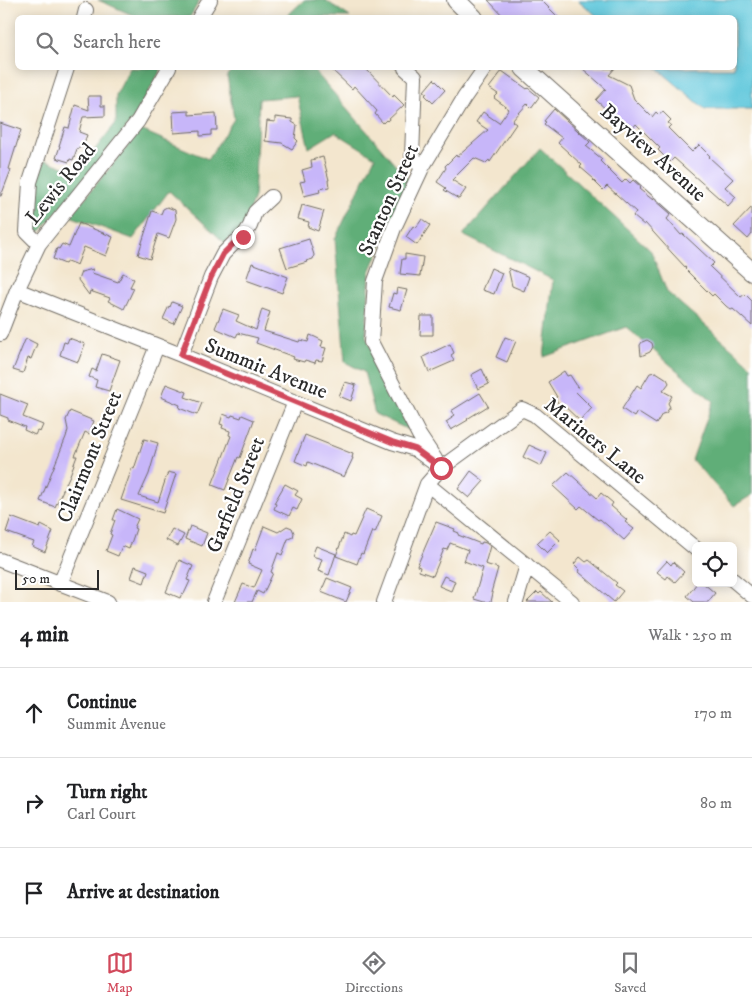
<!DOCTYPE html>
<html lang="en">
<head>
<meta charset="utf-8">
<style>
  body { margin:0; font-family:"IM FELL DW Pica",serif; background:#f2f2f2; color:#202124 }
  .controls { position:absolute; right:15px; bottom:15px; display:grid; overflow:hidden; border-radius:8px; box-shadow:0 2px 12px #0003 }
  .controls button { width:45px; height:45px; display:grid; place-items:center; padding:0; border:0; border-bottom:1px solid #e0e0e0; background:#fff; color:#202124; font:25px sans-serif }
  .scale { position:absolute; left:15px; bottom:12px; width:84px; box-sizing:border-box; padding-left:5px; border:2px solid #2b2b2b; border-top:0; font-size:14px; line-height:18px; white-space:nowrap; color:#2b2b2b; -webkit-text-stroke:4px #fff; paint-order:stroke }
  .stop { position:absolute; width:15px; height:15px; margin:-11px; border:4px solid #d1495b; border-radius:50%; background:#fff }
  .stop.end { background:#d1495b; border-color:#fff; box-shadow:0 1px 5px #0008 }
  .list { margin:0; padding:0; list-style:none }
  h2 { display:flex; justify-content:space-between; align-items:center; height:65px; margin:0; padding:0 20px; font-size:21px }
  h2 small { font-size:16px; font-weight:400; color:#757577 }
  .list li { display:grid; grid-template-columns:32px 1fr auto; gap:15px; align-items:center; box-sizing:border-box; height:90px; padding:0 20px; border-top:1px solid #e0e0e0 }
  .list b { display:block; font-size:19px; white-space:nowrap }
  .list p { margin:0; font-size:16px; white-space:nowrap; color:#757577 }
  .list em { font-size:16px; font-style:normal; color:#757577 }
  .icon { flex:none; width:28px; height:28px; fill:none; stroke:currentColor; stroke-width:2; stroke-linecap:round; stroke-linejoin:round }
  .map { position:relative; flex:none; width:752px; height:602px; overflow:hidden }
  .search { position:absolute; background:#fff; box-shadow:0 2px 12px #0003; left:15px; right:15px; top:15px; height:55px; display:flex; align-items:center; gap:12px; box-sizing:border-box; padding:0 18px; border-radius:8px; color:#757577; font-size:19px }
  .sheet { height:335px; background:#fff }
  nav { display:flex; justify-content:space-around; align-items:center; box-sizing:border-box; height:70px; border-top:1px solid #e0e0e0; background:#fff; font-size:14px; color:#757577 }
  nav a { display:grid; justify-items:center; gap:2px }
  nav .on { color:#d1495b }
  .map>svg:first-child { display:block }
  .forest { fill:#61ae78; stroke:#466c52 }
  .water { fill:#5fc7db; stroke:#457983 }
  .building { fill:#c7b6f9 }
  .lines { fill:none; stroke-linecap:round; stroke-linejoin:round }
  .minor-casing { stroke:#716c64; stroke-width:16 }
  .major-casing { stroke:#716c64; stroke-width:20 }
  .minor { stroke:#fff; stroke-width:14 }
  .major { stroke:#fff; stroke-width:18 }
  .route { stroke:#d1495b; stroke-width:6 }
  .labels { text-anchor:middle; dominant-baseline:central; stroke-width:4.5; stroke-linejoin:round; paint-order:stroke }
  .street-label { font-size:21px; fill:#2b2b2b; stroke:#fff }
</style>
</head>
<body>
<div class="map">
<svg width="752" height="602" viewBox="0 0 752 602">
  <rect width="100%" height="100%" fill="#fff"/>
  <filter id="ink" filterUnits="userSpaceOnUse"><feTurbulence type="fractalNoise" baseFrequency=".02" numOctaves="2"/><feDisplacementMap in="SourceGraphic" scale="10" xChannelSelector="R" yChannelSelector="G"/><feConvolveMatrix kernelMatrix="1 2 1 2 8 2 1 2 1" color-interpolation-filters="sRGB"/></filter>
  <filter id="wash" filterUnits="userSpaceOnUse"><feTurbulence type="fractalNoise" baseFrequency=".0096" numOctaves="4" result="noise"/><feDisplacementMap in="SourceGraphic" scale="20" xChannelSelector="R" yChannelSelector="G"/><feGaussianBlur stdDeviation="1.12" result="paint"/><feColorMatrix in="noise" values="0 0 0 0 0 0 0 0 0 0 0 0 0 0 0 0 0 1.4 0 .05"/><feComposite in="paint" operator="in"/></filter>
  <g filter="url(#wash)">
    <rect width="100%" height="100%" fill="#f3e6ce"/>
    <!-- forest -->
    <path class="forest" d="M98 0H200L190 17H137Z
      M304 0H325L350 17H286Z
      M130 68H162L133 120 40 232 31 229 33 189 45 160 77 172 116 123V95Z
      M234 68H312L409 180 370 272 366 336 409 430 375 414 364 372 345 362 335 239 375 157 335 132 309 148 297 96 259 99 254 197 244 227 225 243 169 191 133 239 70 216 141 130 208 159 234 119 227 75Z
      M540 148 651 251 667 292 752 366V495L734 506 692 460 713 401 626 327 544 357 553 280 463 235Z"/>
    <!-- water -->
    <path class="water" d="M578 0H752V109H705L657 68H734V18L598 17Z"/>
    <g id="blocks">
      <!-- building -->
      <path class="building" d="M488 0H541L559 18H505Z
        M330 68H365L393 97 394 95 404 105 387 121 386 120 383 123 375 114 377 111 354 86 352 89Z
        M582 68H615L609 75 629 85 634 99 652 117 656 112 659 115 663 112 671 120 668 123 671 125 668 128 692 152 699 145 710 156 709 157 733 179 725 187 736 197 728 206 674 158 670 162 658 150 660 148 636 124 631 130 612 111 610 113 596 100 606 89Z
        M502 71 527 89 528 88 539 97 531 108 527 104 512 121 516 124 490 162 489 160 486 163 474 158 452 180 466 189 459 199 444 190 446 188 437 182 446 168 445 166 456 155 457 157 488 130 476 122 483 112 499 123 509 109 494 98 498 94 489 88Z
        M434 79 445 90 433 103 425 95 427 93 424 91Z
        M88 96H101V106H105V116L83 117 79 132 87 135 83 146 77 149 73 160 70 159 69 162 56 158 60 146H59L65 127 69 128 75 105 89 110Z
        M554 109 590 142 586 146 602 159 600 161 622 183 626 179 630 183 633 180 641 187 639 189 653 200 654 199 671 214 667 219 681 235 683 234 714 263 710 267 741 297 745 294 752 301V326L733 309 731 310 726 306 714 294 712 296 685 269 686 268 672 253 645 223 644 225 633 216 636 212 607 186 603 190 593 180 594 179 580 167 582 165 558 143 562 138 544 124 546 122 544 121Z
        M189 111V115L216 113 217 130H211V135L200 136V131L174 133 173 112Z
        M275 117 292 119V122L297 125 295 138 298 141 292 149 282 143 265 141 267 121 275 122Z
        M0 123 21 130 9 169 11 170 1 196H0Z
        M323 157 329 180H328L329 187 319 189 320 192 304 196 300 182 305 181 302 170 312 167 311 160Z
        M302 205 324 211 318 231 308 227 309 222 298 219Z
        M167 207 175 210 176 219 169 238 158 234 150 259 138 255 152 211 161 214 163 209Z
        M752 207V234L748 239 734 226Z
        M422 219 430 225 417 245 406 237 413 226 416 228Z
        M79 223 113 237 106 256 84 247 77 265 67 261 65 264 53 259 57 248 59 249 62 244 69 247Z
        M309 239 314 255 313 259 306 261 307 262 287 268 280 248Z
        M405 254 423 257 420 276 400 274 402 259H405Z
        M252 263 288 277 282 293 246 280Z
        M491 268 502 273 494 294 482 290Z
        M508 268 529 277 524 291 512 286Z
        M93 269 92 273 118 282 123 273 134 279 130 287 134 288 124 309 108 301 110 298 90 291 89 295 78 280 81 272Z
        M397 288 407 290 401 310 389 307 393 293 396 294Z
        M172 302 182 306 174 324 163 319 169 306 170 307Z
        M223 309 239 315 236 321 256 330 262 309 270 312 264 331 299 342 300 340 308 342 310 335 315 337 323 341 321 347 326 348 322 361 316 360 315 363 305 360 304 362 293 359 294 357 256 343 258 338 238 333 236 337 215 328Z
        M421 316H433V335H420Z
        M505 337 516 341 507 362 496 357Z
        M69 338 85 344 78 362 60 355 64 342 67 343Z
        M27 339 37 344 31 359 28 358 23 373 13 370 25 340Z
        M647 340 652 343 653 347 650 352 641 356 640 345 642 342Z
        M450 344 454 353 451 355 454 361 429 372 423 357Z
        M102 354 120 360 109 391 95 387 97 380 89 377 92 369 96 371Z
        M482 369 489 384 478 389 471 375Z
        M564 371 567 376 570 375 579 389 576 392 592 408 580 421 562 404 560 406 555 398 557 397 548 382Z
        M656 372 667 379 669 383 663 391 672 396 668 403 670 407 666 413 662 414 656 424 637 412 634 417 622 409 637 385 641 388 650 373Z
        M345 382 356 385 351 401 339 396Z
        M166 384 187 392 185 397 202 403 197 415 179 408 180 405 161 397Z
        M480 393 488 406 467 419 468 420 451 430 446 422 452 418 451 417 454 415 451 411Z
        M0 394 28 405 23 417 43 425 40 432 37 431 35 435 24 430 25 427 8 420V418L0 415Z
        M70 411 94 421 89 434 85 432 75 456H77L70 475 55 507 40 501 66 437 68 430 66 420Z
        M223 414 231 417 232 415 241 418 242 415 254 420 240 458 238 457 225 490 212 485 231 436 229 435 230 431 222 428 223 425 220 424Z
        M305 435 353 454 352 458H353L344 477 308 462 307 466 295 461Z
        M144 439 158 443 149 474 139 496 158 502 168 472 176 474 163 513 121 500 132 468 134 469Z
        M529 445 547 453 541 466 523 457Z
        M471 471 484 481 469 498 458 489Z
        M568 472 597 498 601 493 613 503 611 506 627 520 625 522 634 529 624 540 600 519 598 520 581 506 578 509 553 486Z
        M285 484 298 491 295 495 302 499 297 510 293 508 289 516 274 509 276 504 274 503Z
        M117 509 138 519 134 528 136 529 129 549 122 546 118 556 106 551 112 535 110 534 115 520H113Z
        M366 509 382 516 375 533 372 531 363 554 361 553 357 564 336 556 344 534 350 537 351 535 354 536Z
        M11 517 40 528 41 525 53 531 45 552 32 546 34 542 6 532Z
        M436 522 455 529 454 531 459 533 458 535 481 544 482 542 486 543 490 546 485 564 498 568 491 593H493L491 602H484L474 599 483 568 464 561 468 550 450 543 447 550 444 549 433 576 419 571 420 567 417 566Z
        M190 526 207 533 202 546 185 539Z
        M264 526 278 532 287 526 292 528 294 533 293 537 288 539 282 555 278 553 271 572 273 573 263 594 257 591 252 602H235L243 584 254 588 262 570 248 564 253 549 255 550Z
        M172 529 184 535 178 546 166 540Z
        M550 531 560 540 547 553 537 543Z
        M316 546 336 554 329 575 318 571 322 559 312 556Z
        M580 557 586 562 589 560 617 583 615 585 623 591 614 602 579 572 580 570 574 564Z
        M179 560 193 566 187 580 190 581 184 594 182 593 180 598 166 592Z
        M667 561 671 565 673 562 684 572 675 582 668 576 666 579 657 572Z
        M135 566 148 571 144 583 131 578Z
        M444 576 455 581 451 591 439 586Z
        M327 578 352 588 346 602 321 592Z
        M697 583H703L715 593 708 602H694L687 596Z
        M537 592 539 594 541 592 552 602H527Z"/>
    </g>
  </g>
  <g filter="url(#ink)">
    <use href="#blocks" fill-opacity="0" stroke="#716c64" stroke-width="1"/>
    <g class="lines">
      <!-- minor casing -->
      <g class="minor-casing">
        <path id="minor" d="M84 18 86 10
          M199 18 210 0
          M405 68 415 77 412 156 422 168
          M39 244 27 232 30 182 67 68
          M17 290 181 355 392 442 415 449 441 468
          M0 334 17 290 39 244 138 121 169 68
          M181 355 211 277 223 254 233 244 243 237 250 226 255 212 271 197
          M435 459 419 435 371 342 375 281 394 228 422 168 464 98 485 68
          M427 484 572 602
          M0 560 108 602
          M733 580 752 596
          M60 584 157 346
          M214 602 295 402
          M384 602 427 484 441 468 522 409 535 415 696 549
          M516 602 527 565"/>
      </g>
      <!-- major casing -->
      <g class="major-casing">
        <path id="major" d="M456 0 474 18
          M524 68 752 272"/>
      </g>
      <!-- minor -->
      <use href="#minor" class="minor"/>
      <!-- major -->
      <use href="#major" class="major"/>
    </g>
  </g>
  <g class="lines" filter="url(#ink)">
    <!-- route -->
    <path class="route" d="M243 237 233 244 223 254 211 277 181 355 392 442 415 449 441 468"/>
  </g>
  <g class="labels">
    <!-- street labels -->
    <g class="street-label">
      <text transform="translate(653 153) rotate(42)">Bayview Avenue</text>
      <text transform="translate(61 184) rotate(-51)">Lewis Road</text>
      <text transform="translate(389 200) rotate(-66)">Stanton Street</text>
      <text transform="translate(266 369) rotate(22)">Summit Avenue</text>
      <text transform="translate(595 441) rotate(39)">Mariners Lane</text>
      <text transform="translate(90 457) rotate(-68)">Clairmont Street</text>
      <text transform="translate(236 495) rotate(-68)">Garfield Street</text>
    </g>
  </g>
</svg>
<div class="controls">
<button><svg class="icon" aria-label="locate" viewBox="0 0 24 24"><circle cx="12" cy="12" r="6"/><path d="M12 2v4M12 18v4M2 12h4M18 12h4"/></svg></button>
</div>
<div class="scale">50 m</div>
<div class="stop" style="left:441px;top:468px"></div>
<div class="stop end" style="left:243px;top:237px"></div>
<div class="search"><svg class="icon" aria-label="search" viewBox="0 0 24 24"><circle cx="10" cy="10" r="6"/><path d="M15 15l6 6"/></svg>Search here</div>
</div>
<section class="sheet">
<h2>4 min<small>Walk · 250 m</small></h2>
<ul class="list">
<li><svg class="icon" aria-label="ahead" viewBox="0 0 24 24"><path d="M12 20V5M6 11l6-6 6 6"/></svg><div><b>Continue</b><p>Summit Avenue</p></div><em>170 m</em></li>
<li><svg class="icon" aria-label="right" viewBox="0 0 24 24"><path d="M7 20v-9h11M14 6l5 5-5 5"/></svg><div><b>Turn right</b><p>Carl Court</p></div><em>80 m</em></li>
<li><svg class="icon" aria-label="arrive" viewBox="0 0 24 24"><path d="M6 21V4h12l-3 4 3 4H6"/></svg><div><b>Arrive at destination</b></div></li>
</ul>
</section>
<nav>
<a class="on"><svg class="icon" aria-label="map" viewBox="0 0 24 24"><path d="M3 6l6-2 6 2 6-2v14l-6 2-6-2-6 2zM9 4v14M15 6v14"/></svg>Map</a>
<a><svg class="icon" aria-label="directions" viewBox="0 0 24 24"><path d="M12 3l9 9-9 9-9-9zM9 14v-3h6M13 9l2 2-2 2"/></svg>Directions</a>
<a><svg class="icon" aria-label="saved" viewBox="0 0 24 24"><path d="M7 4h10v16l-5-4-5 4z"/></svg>Saved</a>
</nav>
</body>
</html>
